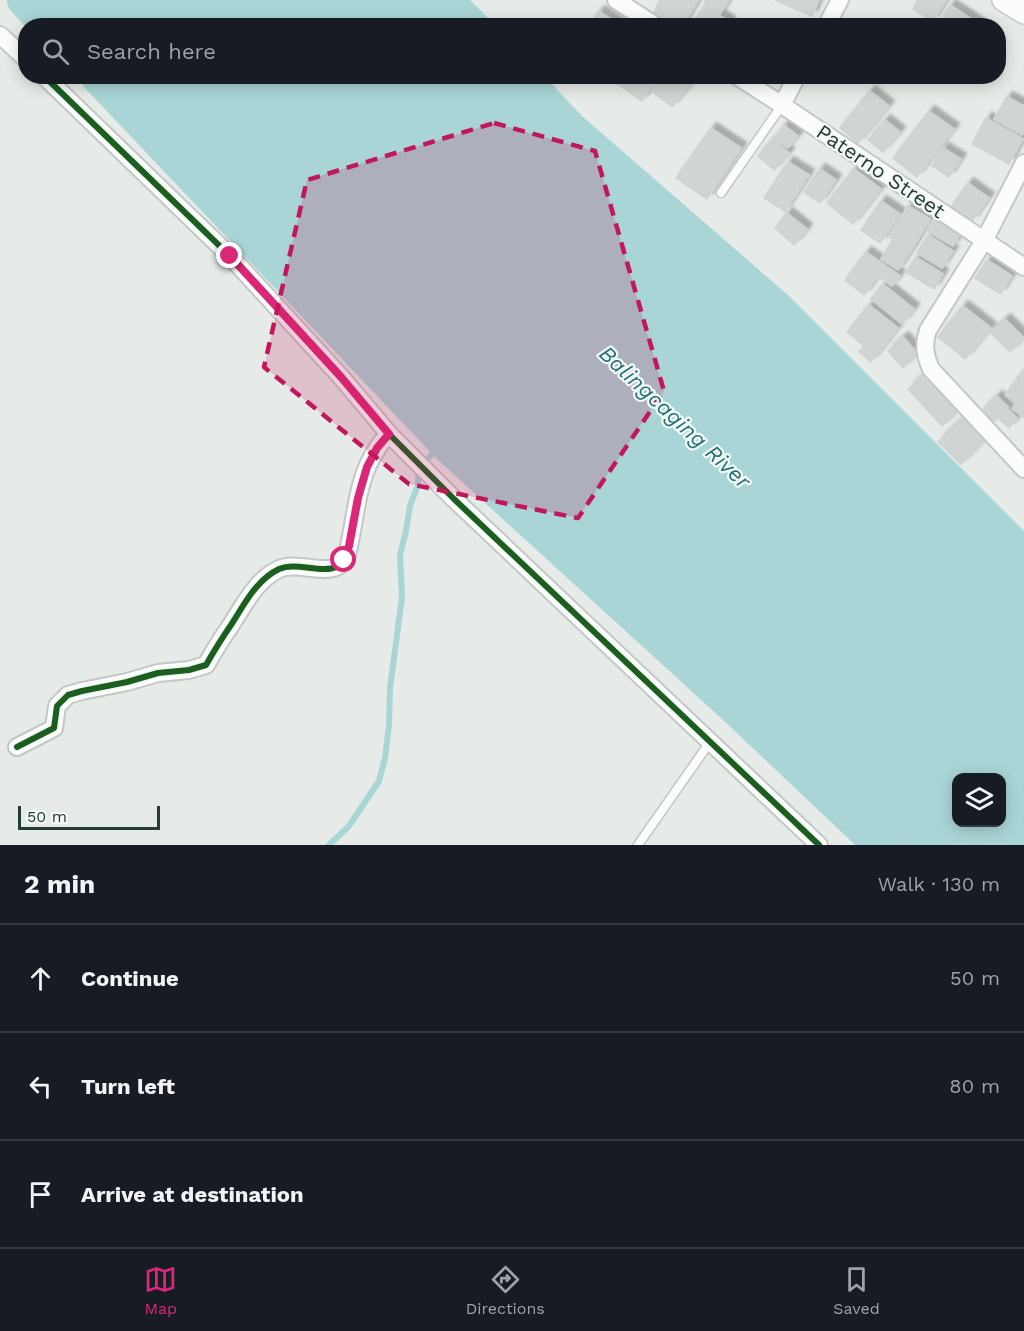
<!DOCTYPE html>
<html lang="en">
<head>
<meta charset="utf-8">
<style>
  body { margin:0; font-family:"Work Sans",sans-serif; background:#242831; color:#f1f3f6 }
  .controls { position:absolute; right:18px; bottom:18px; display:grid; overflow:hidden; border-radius:12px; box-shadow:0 3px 15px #0003 }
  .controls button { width:54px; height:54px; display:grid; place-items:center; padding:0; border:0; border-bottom:2px solid #363941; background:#171b24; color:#f1f3f6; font:30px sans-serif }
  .scale { position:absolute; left:18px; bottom:15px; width:142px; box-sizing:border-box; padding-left:6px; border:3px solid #243d33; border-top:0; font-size:16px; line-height:21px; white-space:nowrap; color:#243d33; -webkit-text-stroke:4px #f4f9f6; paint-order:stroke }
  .stop { position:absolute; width:18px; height:18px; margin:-14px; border:4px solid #db2777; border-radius:50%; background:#fff }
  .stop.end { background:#db2777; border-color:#fff; box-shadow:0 2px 6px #0008 }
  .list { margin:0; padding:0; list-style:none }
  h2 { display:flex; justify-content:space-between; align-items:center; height:78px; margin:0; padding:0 24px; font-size:26px }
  h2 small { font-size:20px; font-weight:400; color:#9ea1a6 }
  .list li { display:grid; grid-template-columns:39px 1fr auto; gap:18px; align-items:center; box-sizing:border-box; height:108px; padding:0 24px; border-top:2px solid #363941 }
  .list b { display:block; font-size:22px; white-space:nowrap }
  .list em { font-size:20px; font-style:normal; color:#9ea1a6 }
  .icon { flex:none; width:33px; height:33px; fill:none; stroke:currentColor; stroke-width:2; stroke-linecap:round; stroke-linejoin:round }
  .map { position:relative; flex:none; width:1024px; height:845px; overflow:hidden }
  .search { position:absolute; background:#171b24; box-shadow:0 3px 15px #0003; left:18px; right:18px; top:18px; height:66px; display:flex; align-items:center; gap:15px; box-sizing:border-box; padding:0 21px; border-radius:24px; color:#9ea1a6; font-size:22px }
  .sheet { height:402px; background:#171b24 }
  nav { display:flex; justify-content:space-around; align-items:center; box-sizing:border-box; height:84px; border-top:2px solid #363941; background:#171b24; font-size:16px; color:#9ea1a6 }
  nav a { display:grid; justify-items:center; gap:3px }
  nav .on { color:#db2777 }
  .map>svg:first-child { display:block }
  .water { fill:#a9d5d6; fill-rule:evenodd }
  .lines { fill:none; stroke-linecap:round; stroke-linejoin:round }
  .stream { stroke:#a9d5d6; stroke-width:6 }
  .river { stroke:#a9d5d6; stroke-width:34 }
  .building { fill:#d0d4d2; stroke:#ced4d1; stroke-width:1.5; filter:url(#shadow) }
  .service-casing { stroke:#c3c8c5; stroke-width:11 }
  .minor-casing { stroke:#c3c8c5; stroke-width:20 }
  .tertiary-casing { stroke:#c3c8c5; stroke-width:24 }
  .service { stroke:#fbfcfc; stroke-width:8 }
  .minor { stroke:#fbfcfc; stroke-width:16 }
  .tertiary { stroke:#fbfcfc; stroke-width:21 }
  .cycleway-casing { stroke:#f4f9f6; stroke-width:10 }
  .cycleway { stroke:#1b5e20; stroke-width:6 }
  .route { stroke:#db2777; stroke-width:8 }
  .marked { fill:#c2185b; fill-opacity:0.2; stroke:#c2185b; stroke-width:4.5; stroke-dasharray:12 8; stroke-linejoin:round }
  .labels { text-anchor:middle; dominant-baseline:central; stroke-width:4.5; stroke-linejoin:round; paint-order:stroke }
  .street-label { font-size:21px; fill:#243d33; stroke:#f4f9f6 }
  .water-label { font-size:22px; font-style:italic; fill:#217376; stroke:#f4f9f6 }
</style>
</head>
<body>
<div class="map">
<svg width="1024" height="845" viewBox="0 0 1024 845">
  <defs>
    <filter id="shadow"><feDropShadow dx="5.5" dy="-5.5" stdDeviation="1.5" flood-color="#0004"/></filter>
  </defs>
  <rect width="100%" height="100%" fill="#e6ebe8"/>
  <!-- water -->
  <path class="water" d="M24 0H470L495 25H48Z
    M97 77H545L582 116 789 296 1024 531V845H880L734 707 449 447ZM956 778H1002V822H956Z"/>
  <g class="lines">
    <!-- stream -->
    <path class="stream" d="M329 845 349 826 379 781 385 758 389 725 390 688 402 597 400 555 406 531 410 506 418 485V477L424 464 435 450 444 442 446 436"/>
    <!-- river -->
    <path class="river" d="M24 0 48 26
      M97 76 449 447 734 707 880 845"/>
  </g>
  <!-- building -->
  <path class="building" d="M660 0H698L683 26H673L653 14Z
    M706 0H729L720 14 704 3Z
    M775 0H819L812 16Z
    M918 0H946L933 21 913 9Z
    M950 5 979 24 978 26H937Z
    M704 6 730 22 728 26H691Z
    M599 11 620 25V26H589Z
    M612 76H659L642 101 610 79Z
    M663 76H694L696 78 672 107 652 91Z
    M870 91 889 106 858 143 840 128Z
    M1007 97 1024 106V132L1022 135 994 119Z
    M929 111 954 129 917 177 893 158Z
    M986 118 1023 139 1009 164 972 144Z
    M885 120 900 132 883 152 868 140Z
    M784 125 798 136 788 148 774 138Z
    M711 128 741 148 707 199 676 178Z
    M773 139 789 153 774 170 758 156Z
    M943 148 961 159 949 177 932 166Z
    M788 162 809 175 785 211 764 198Z
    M820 169 836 180 820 203 804 192Z
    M854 169 881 189 853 224 827 203Z
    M968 183 989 198 972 221 951 207Z
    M881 201 900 214 880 243 861 230Z
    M908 206 930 219 911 251 889 237Z
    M787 213 807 229 794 245 775 228Z
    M933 220 959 235 953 246 927 231Z
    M928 235 953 251 942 268 917 253Z
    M892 241 910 252 898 270 881 259Z
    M866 252 900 276 892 286 878 276 864 295 845 280Z
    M916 257 943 274 934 289 906 272Z
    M987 260 1012 276 1000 294 975 278Z
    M883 284 914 309 902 324 871 299Z
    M869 305 898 328 871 362 859 352 864 346 847 332Z
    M963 306 991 328 965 359 938 337Z
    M1005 319 1024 338 1010 352 991 333Z
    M903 337 918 354 903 368 888 351Z
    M1024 369V417L1012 409 1016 403 1005 395Z
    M928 370 962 408 942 426 908 389Z
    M997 396 1008 407 991 424 980 413Z
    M1008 409 1017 418 1009 428 999 419Z
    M964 416 986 439 961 464 938 442Z"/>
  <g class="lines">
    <!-- service casing -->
    <g class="service-casing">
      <path id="service" d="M721 193 782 105
        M638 845 710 742"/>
    </g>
    <!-- minor casing -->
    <g class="minor-casing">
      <path id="minor" d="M616 0 656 26
        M826 26 840 0
        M0 35 26 59
        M44 76 230 256 341 377 389 434 454 499 819 845
        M737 76 782 105 1024 267
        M782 105 797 76
        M1024 163 984 241 928 330C923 345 925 355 931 369L1024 469
        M17 747 54 728 57 706 68 695 82 691 127 682 158 673 189 670 206 665C214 651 222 638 231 625 244 605 256 580 279 569 301 559 335 583 347 555 356 520 356 479 377 449 380 443 385 439 389 434"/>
    </g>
    <!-- tertiary casing -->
    <g class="tertiary-casing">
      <path id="tertiary" d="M1003 0 1024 13"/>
    </g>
    <!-- service -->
    <use href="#service" class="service"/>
    <!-- minor -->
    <use href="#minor" class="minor"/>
    <!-- tertiary -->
    <use href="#tertiary" class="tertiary"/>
    <!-- cycleway casing -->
    <g class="cycleway-casing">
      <path id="cycleway" d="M44 76 230 256 341 377 389 434 454 499 819 845
        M17 747 54 728 57 706 68 695 82 691 127 682 158 673 189 670 206 665C214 651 222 638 231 625 244 605 256 580 279 569 301 559 335 583 347 555 356 520 356 479 377 449 380 443 385 439 389 434"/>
    </g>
    <!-- cycleway -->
    <use href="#cycleway" class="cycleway"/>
  </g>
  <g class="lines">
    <!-- route -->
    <path class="route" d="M230 256 341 377 389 434 377 448 367 467 358 498 349 546 344 560"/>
  </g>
  <!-- marked area -->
  <path class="marked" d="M494 123 595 151 664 391 578 518 409 484 264 367 307 180Z"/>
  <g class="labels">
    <!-- street labels -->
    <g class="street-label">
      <text transform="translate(881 171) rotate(34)">Paterno Street</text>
    </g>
    <!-- water labels -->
    <g class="water-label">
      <text transform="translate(675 417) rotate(43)">Balingcaging River</text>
    </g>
  </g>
</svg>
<div class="controls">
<button><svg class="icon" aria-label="layers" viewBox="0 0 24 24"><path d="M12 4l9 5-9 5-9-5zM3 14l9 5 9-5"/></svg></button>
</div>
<div class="scale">50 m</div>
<div class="stop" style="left:344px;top:560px"></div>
<div class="stop end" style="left:230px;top:256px"></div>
<div class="search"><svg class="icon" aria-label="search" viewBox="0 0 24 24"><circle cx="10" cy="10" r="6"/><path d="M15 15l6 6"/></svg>Search here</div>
</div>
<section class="sheet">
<h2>2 min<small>Walk · 130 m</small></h2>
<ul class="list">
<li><svg class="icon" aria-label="ahead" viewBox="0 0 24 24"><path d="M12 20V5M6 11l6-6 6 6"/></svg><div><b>Continue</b></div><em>50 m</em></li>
<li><svg class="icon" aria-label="left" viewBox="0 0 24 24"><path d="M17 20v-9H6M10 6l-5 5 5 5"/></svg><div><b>Turn left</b></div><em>80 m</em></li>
<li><svg class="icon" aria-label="arrive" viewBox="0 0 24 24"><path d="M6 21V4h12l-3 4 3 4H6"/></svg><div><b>Arrive at destination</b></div></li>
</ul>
</section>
<nav>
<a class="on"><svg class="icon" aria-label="map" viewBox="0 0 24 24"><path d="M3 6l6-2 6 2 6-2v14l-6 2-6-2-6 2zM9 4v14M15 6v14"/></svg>Map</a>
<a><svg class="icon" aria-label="directions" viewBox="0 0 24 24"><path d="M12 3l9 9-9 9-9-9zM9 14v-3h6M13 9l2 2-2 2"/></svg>Directions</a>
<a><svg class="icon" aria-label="saved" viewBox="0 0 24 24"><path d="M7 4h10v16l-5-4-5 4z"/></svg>Saved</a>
</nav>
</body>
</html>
